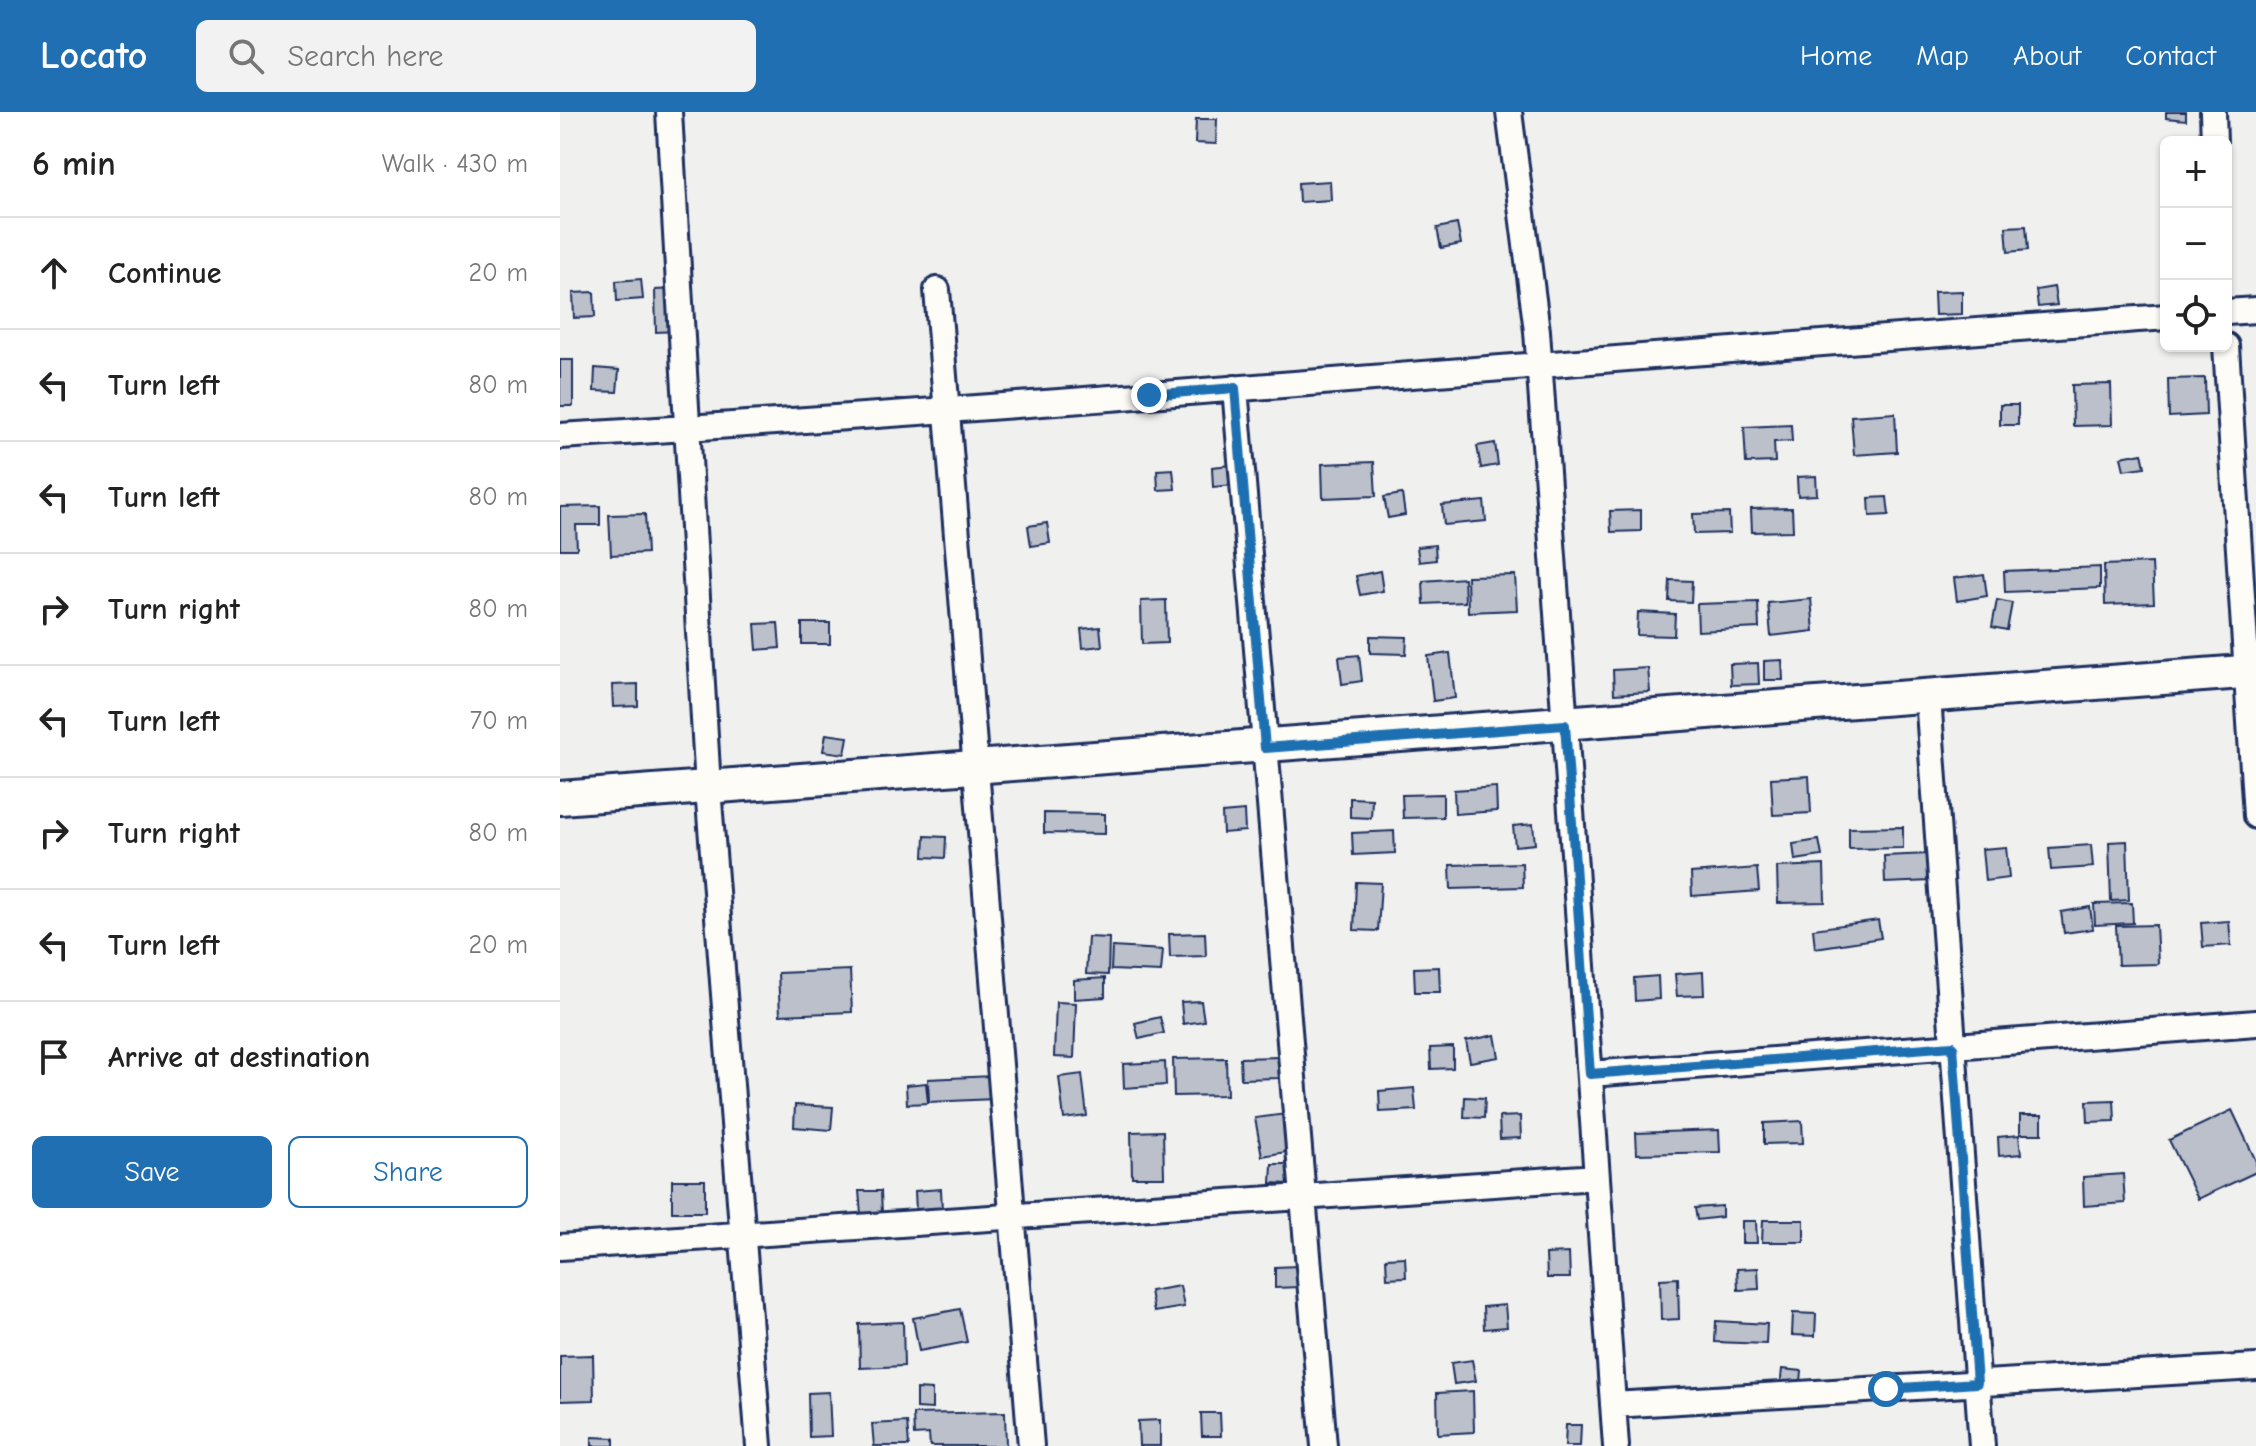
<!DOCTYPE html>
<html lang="en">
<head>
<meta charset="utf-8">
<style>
  body { margin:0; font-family:"Comic Neue",sans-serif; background:#f2f2f2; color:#222 }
  .controls { position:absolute; right:24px; top:24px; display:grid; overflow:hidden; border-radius:12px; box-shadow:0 2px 6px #0004 }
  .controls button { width:72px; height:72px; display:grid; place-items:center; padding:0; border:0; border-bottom:2px solid #e0e0e0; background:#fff; color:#222; font:40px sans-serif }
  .stop { position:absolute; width:24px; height:24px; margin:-18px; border:6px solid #1f6fb2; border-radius:50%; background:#fff }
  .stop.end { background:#1f6fb2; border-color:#fff; box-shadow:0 2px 8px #0008 }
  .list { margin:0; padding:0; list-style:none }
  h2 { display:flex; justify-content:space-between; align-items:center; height:104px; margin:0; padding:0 32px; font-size:34px }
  h2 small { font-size:26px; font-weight:400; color:#767676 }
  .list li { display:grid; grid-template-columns:52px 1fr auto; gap:24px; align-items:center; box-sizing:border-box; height:112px; padding:0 32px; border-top:2px solid #e0e0e0 }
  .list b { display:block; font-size:30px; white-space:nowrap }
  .list em { font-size:26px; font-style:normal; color:#767676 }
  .actions { display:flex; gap:16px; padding:24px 32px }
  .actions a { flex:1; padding:18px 0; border:2px solid #1f6fb2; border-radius:12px; text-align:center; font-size:28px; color:#1f6fb2 }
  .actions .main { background:#1f6fb2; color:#fff }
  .icon { flex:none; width:44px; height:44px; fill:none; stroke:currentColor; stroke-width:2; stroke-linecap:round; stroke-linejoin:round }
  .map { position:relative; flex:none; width:1696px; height:1334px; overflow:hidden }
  header { display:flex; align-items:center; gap:48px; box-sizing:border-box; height:112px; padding:0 40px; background:#1f6fb2; color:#fff }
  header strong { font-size:38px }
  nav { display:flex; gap:44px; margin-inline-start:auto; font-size:28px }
  .search { width:560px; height:72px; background:#f2f2f2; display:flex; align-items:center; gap:20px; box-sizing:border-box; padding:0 28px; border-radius:12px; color:#767676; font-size:30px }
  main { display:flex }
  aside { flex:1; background:#fff }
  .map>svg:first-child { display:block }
  .building { fill:#bbc0ca; stroke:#1b2f5e; stroke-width:2 }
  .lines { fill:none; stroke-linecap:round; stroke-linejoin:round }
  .street-casing { stroke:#1b2f5e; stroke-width:30 }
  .secondary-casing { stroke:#1b2f5e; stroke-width:38 }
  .street { stroke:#fdfcf7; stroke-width:24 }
  .secondary { stroke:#fdfcf7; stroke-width:32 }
  .route { stroke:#1f6fb2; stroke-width:10 }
</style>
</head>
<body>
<header>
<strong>Locato</strong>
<div class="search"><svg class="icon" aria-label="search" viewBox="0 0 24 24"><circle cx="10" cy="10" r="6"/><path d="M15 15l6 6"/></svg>Search here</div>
<nav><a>Home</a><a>Map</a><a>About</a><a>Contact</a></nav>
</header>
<main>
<aside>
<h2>6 min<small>Walk · 430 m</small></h2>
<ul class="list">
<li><svg class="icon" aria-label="ahead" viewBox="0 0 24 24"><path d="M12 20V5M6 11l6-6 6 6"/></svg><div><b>Continue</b></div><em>20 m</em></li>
<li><svg class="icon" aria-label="left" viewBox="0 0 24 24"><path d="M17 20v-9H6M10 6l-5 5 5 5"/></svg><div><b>Turn left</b></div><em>80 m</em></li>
<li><svg class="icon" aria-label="left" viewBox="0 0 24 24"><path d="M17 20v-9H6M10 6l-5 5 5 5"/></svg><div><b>Turn left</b></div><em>80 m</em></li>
<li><svg class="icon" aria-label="right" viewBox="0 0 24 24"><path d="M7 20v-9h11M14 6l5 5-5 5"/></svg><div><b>Turn right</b></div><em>80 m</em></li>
<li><svg class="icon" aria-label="left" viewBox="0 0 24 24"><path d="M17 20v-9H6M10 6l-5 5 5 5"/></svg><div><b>Turn left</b></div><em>70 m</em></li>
<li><svg class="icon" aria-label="right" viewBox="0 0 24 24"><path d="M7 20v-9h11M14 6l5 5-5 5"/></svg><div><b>Turn right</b></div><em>80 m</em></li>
<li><svg class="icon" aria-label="left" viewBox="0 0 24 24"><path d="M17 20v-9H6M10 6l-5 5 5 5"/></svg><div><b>Turn left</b></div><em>20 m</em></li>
<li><svg class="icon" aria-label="arrive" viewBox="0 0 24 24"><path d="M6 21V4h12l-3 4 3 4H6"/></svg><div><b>Arrive at destination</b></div></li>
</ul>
<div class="actions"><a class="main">Save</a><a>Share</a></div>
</aside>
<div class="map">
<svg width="1696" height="1334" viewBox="0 0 1696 1334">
  <rect width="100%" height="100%" fill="#f0f0ee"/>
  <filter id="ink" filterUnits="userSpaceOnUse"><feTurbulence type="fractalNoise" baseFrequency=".0125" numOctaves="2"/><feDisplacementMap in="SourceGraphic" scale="16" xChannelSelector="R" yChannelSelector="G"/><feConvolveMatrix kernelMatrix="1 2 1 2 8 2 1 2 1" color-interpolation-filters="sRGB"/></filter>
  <g filter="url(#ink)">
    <!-- building -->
    <path class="building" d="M1606 0H1626V8L1606 6Z
      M636 7H657L656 32 635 31Z
      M770 69 771 88 739 90 738 71Z
      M897 112 901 132 881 136 877 116Z
      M1466 114 1468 138 1448 140 1446 115Z
      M81 167 83 187 57 189 56 169Z
      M1494 175 1497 193 1478 195 1476 178Z
      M115 177 117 219 96 220 95 178Z
      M1402 179V202L1375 203 1374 180Z
      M34 180 35 205 14 206 13 181Z
      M0 248H13V294H0Z
      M35 256 59 258 57 280 34 279Z
      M1645 266 1646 303 1609 305 1608 267Z
      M1551 272 1552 313 1513 314 1512 273Z
      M1440 293H1458V313H1440Z
      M1335 301 1337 340 1294 343 1291 304Z
      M1231 313 1232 329 1214 330 1215 350 1186 351 1184 315Z
      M935 331 938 353 921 356 917 334Z
      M1582 341 1585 355 1564 358 1561 345Z
      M814 350 816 384 763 386 762 352Z
      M671 353 673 373 653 375 652 355Z
      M613 357 615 377 598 378 597 358Z
      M1256 364 1257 383 1238 384 1237 365Z
      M842 382 845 403 828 406 824 385Z
      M1327 385 1329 403 1310 404 1309 386Z
      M924 389 926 409 884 413 882 393Z
      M40 394V413H16L17 437H0V395Z
      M1232 396 1233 419 1192 420 1191 397Z
      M1081 398V419L1051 420 1050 399Z
      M1169 401 1170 421 1134 422 1133 402Z
      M85 402 87 441 51 443 49 403Z
      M487 411 490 431 471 434 468 414Z
      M875 433 876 448 859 450 857 435Z
      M1592 451 1594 491 1545 493 1544 453Z
      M1540 455V476L1445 480 1444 459Z
      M820 459 823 479 800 483 796 464Z
      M1424 462 1427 484 1397 489 1394 466Z
      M955 463 957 498 908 500 907 464Z
      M904 466 905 490 864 492 863 469Z
      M1110 468 1132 469 1131 490 1109 489Z
      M1251 487 1254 519 1211 524 1208 491Z
      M606 488 607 531 582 532 581 489Z
      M1437 488 1452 491 1447 518 1432 515Z
      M1198 490 1199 516 1138 519 1137 492Z
      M1078 500 1115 502 1114 524 1077 523Z
      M218 511 220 536 197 538 195 512Z
      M242 511H270V532H242Z
      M540 515 542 534 523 536 521 517Z
      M810 524 847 525 846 542 810 541Z
      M890 541 895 586 873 589 868 544Z
      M799 543 802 569 782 572 779 545Z
      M1222 548 1223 568H1204V549Z
      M1198 551 1199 572 1171 573 1170 552Z
      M1088 556 1090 580 1054 582 1053 558Z
      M78 572V594L53 595 52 573Z
      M266 622 288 625 285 642 263 639Z
      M1249 664 1251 701 1213 703 1211 666Z
      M936 675 937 699 895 702 894 678Z
      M883 682V705L843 706 842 683Z
      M790 686 812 687 811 706 790 705Z
      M684 699 685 719 663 721 662 701Z
      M484 701 545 702V722L484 721Z
      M973 712 975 732 955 734 953 714Z
      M1343 715V736L1289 737V716Z
      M834 719 835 741 793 743 792 721Z
      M365 724 386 725 385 746 364 745Z
      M1259 728 1262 744 1235 748 1233 732Z
      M1567 729 1569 788 1551 789 1549 730Z
      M1531 733 1533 755 1491 758 1489 736Z
      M1446 735 1449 766 1425 769 1422 737Z
      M1369 742 1371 769 1325 771 1324 744Z
      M962 751 963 775 891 777 890 753Z
      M1264 753 1265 790 1218 791 1217 755Z
      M1197 756 1199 779 1132 784 1131 761Z
      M796 770 821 771 818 819 794 818Z
      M1572 791 1573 811 1535 813 1534 792Z
      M1530 795 1533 817 1504 821 1501 800Z
      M1318 808 1321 826 1255 836 1253 817Z
      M1669 809 1671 833 1643 835 1641 811Z
      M1596 813 1598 852 1558 853 1556 814Z
      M645 821 646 844 610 845 609 822Z
      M528 825 549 826 548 863 526 862Z
      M552 835 603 838 601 860 551 858Z
      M879 855 880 880H855L854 856Z
      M290 858 292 900 220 903 218 861Z
      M1143 860 1144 883 1117 884 1115 862Z
      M1098 864 1099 887 1075 889 1074 866Z
      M545 866V885L514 887V868Z
      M641 889 644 909 623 912 621 890Z
      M496 890 516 891 514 946 494 945Z
      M600 905 604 921 579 927 575 911Z
      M935 923 939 945 910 950 906 929Z
      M893 935V956L871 957 870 936Z
      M718 945 719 966 681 967 680 946Z
      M666 946 667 983 614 984 613 947Z
      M605 950 606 973 564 976 563 952Z
      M522 962 527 1004 504 1007 499 965Z
      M433 964 434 987 369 990 368 967Z
      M366 971 368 991 347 992 346 973Z
      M854 976 856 998 820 1000 819 979Z
      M905 985 925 986 924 1006 904 1005Z
      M1554 988 1555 1009 1528 1010 1527 989Z
      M235 993 273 995 271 1018 234 1015Z
      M1672 998 1696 1049V1060L1638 1087 1609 1028Z
      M726 1002 732 1039 702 1044 695 1006Z
      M1460 1003H1482V1022H1460Z
      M960 1004 961 1026 940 1027 939 1005Z
      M1242 1009 1243 1031 1204 1032V1011Z
      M1159 1018 1160 1040 1077 1042 1076 1021Z
      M603 1019 604 1065H572L571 1020Z
      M1459 1023 1461 1042 1439 1044 1438 1025Z
      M712 1052H729V1072L711 1071Z
      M1563 1062 1565 1091 1524 1094 1523 1065Z
      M112 1068H145V1100H112Z
      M381 1077 382 1098 356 1100 355 1079Z
      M299 1079H321L322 1101 301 1102Z
      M1162 1094V1105L1137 1108 1135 1096Z
      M1203 1108H1244V1130H1202Z
      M1182 1109H1196L1197 1131H1182Z
      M1009 1141 1010 1166H987L986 1142Z
      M845 1145 846 1165 827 1166 826 1146Z
      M738 1154 740 1175 715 1176V1155Z
      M1198 1156 1199 1177 1178 1178 1177 1157Z
      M1118 1166 1119 1207 1101 1208 1100 1167Z
      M620 1174 624 1195 594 1200 590 1179Z
      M945 1193 947 1215 924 1217 923 1195Z
      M400 1197 407 1230 359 1239 353 1206Z
      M1233 1201 1256 1202 1255 1224 1232 1223Z
      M1156 1209 1207 1212 1206 1232 1155 1230Z
      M343 1210 344 1254 300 1256 299 1212Z
      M33 1243 34 1288 0 1289V1244Z
      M912 1248 916 1269 894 1272 891 1251Z
      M1222 1257 1242 1259 1240 1279 1220 1277Z
      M356 1277 372 1278V1297L356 1296Z
      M913 1279 914 1320 878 1322 877 1281Z
      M269 1280 271 1324 249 1325 248 1281Z
      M445 1300 446 1334H370L369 1322 354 1323 353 1302Z
      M641 1301H660L661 1324H642Z
      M600 1308V1334H579L578 1309Z
      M347 1310 349 1334H314L312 1312Z
      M1006 1313H1021L1020 1334H1005Z
      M32 1325 54 1326V1334H32Z"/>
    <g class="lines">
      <!-- street casing -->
      <g class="street-casing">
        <path id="street" d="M109 0 148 676 199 1334
          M949 0 977 219 1056 1334
          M1653 0 1654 30
          M377 178 471 1334
          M1666 200 1696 198
          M1666 234 1696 704
          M675 276 764 1334
          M0 324C536 291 1071 244 1606 205
          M1368 585 1422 1334
          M1030 962 1696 911
          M0 1135 1037 1065
          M1053 1293 1696 1255"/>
      </g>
      <!-- secondary casing -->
      <g class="secondary-casing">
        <path id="secondary" d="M0 686 1696 559"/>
      </g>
      <!-- street -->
      <use href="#street" class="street"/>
      <!-- secondary -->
      <use href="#secondary" class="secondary"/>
    </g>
  </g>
  <g class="lines" filter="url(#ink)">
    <!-- route -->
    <path class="route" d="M589 283 675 276 705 636 1005 613 1030 962 1393 934 1417 1271 1326 1277"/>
  </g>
</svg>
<div class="controls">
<button>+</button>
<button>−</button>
<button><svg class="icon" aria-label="locate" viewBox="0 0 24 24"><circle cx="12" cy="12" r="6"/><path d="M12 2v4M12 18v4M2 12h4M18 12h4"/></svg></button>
</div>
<div class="stop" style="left:1326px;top:1277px"></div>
<div class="stop end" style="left:589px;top:283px"></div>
</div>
</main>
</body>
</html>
